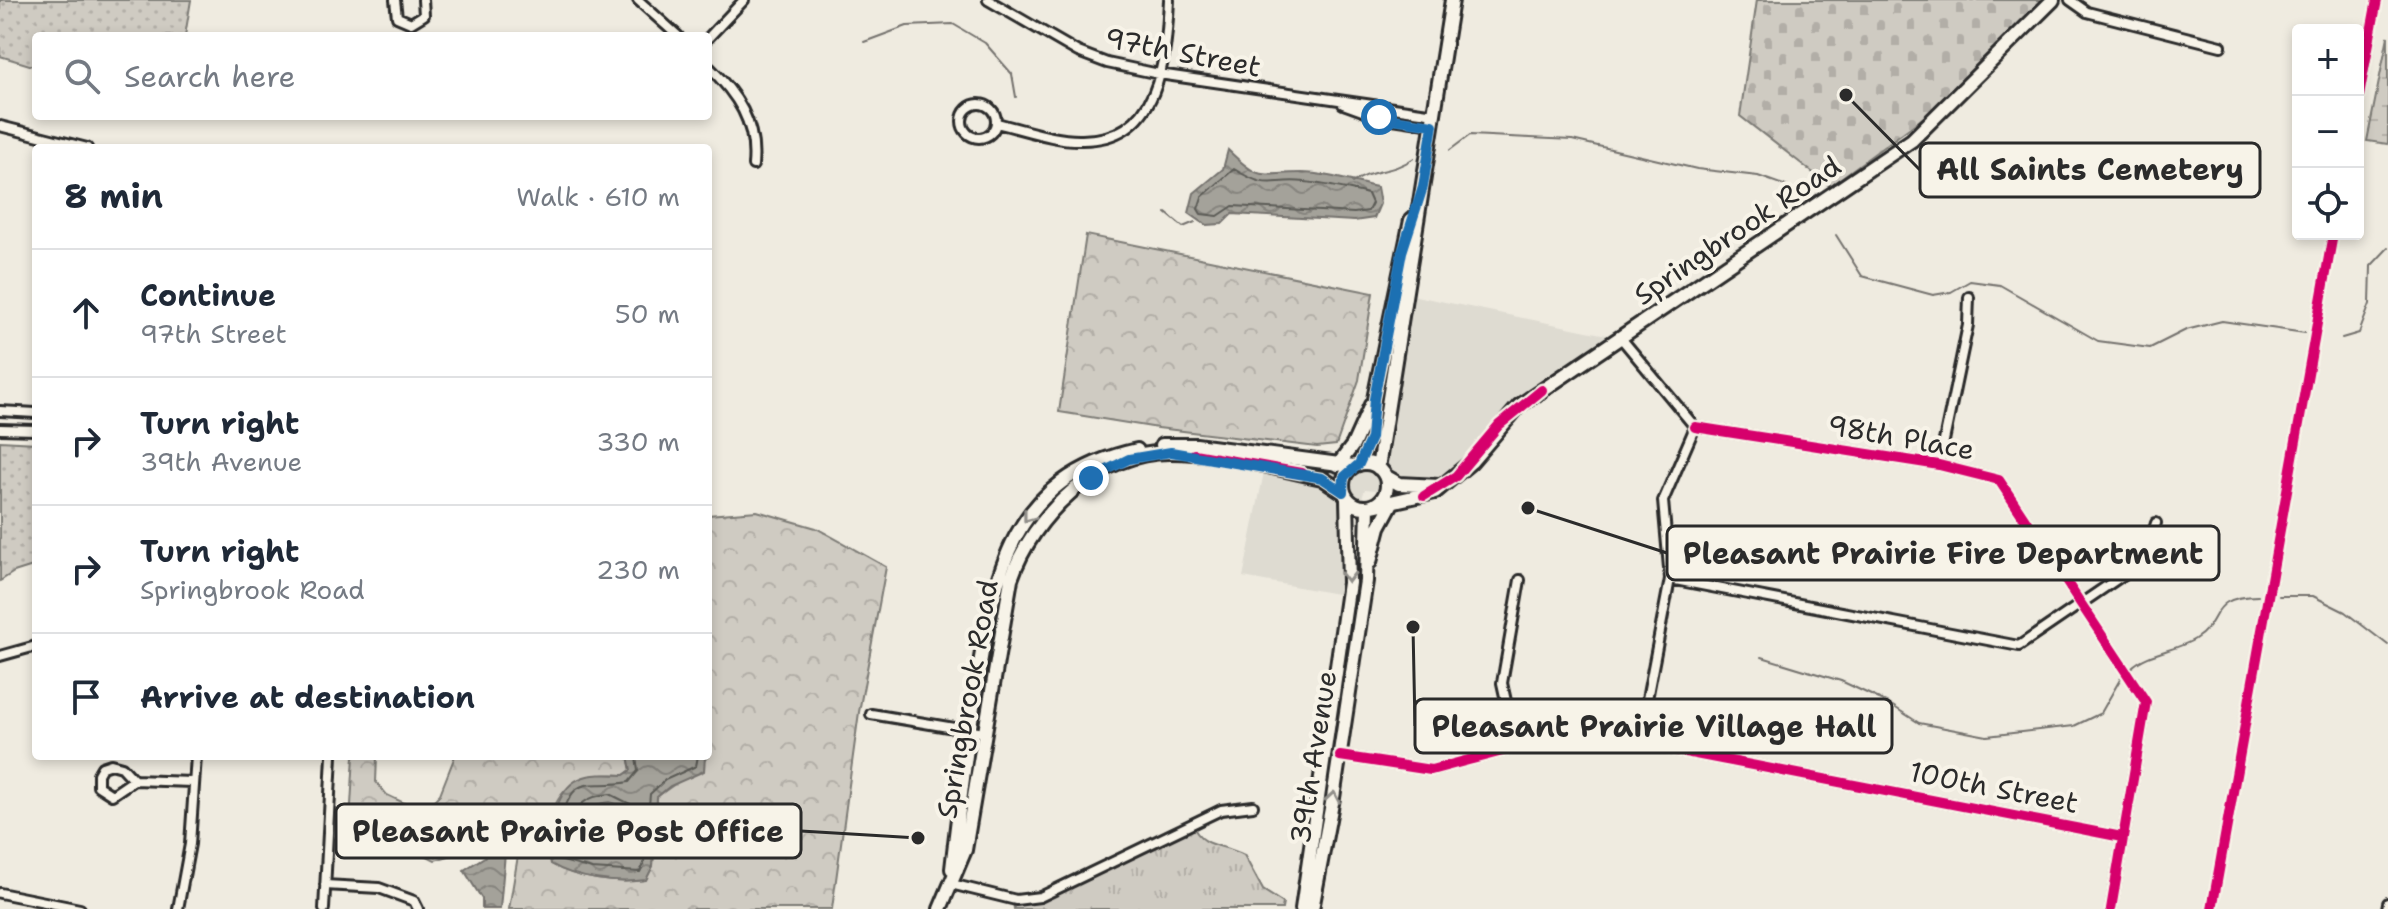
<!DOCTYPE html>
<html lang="en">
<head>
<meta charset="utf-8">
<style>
  body { margin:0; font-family:"Shantell Sans",sans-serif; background:#f2f2f3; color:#1f2937 }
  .controls { position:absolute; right:24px; top:24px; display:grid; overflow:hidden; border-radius:8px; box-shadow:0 4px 12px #0003 }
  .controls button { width:72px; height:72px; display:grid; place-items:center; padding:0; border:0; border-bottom:2px solid #e0e1e3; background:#fff; color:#1f2937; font:40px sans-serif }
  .stop { position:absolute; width:24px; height:24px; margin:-18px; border:6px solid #1f6fb2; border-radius:50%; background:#fff }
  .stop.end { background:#1f6fb2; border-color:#fff; box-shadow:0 2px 8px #0008 }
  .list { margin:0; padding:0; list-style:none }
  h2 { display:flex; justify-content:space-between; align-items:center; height:104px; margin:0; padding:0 32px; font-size:34px }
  h2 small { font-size:26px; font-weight:400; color:#747a83 }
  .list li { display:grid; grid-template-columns:52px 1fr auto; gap:24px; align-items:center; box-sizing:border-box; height:128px; padding:0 32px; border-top:2px solid #e0e1e3 }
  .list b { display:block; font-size:30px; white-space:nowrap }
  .list p { margin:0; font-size:26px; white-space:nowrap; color:#747a83 }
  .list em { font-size:26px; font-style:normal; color:#747a83 }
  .icon { flex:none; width:44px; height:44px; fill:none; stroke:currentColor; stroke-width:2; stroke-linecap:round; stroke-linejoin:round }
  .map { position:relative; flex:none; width:2388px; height:909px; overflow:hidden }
  .search { position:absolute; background:#fff; box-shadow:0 4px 12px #0003; left:32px; top:32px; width:680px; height:88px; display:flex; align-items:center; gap:20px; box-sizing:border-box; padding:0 28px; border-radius:8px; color:#747a83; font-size:30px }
  .panel { position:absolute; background:#fff; box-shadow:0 4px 12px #0003; left:32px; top:144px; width:680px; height:616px; border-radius:8px }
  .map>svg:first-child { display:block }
  .built { fill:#dedbd1 }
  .grass { fill:url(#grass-tufts); stroke:#7d7b76; stroke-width:2 }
  .forest { fill:url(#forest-crowns); stroke:#7d7b76; stroke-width:2 }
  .wetland { fill:url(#wetland-marsh); stroke:#7d7b76; stroke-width:2 }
  .cemetery { fill:url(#cemetery-stones); stroke:#7d7b76; stroke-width:2 }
  .park { fill:url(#park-dots); stroke:#7d7b76; stroke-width:2 }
  .water { fill:url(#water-waves); stroke:#74726e; stroke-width:2; fill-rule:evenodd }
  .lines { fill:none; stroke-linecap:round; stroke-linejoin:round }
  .shore { stroke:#5b5b57; stroke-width:2 }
  .stream { stroke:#74726e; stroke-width:2 }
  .street-casing { stroke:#2b2b2b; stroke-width:14 }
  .secondary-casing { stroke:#2b2b2b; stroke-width:18 }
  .street { stroke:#f7f3e8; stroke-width:8 }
  .secondary { stroke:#f7f3e8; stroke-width:12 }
  .cycleway-casing { stroke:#f7f3e8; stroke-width:15 }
  .cycleway { stroke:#d6006c; stroke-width:10 }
  .oneway { stroke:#918f8a }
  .route { stroke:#1f6fb2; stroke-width:10 }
  .labels { text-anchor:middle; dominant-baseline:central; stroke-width:8; stroke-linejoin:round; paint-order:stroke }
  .street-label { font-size:28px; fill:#2b2b2b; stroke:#f7f3e8 }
  .leader { fill:none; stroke:#2b2b2b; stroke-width:3 }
  .callout-dot { fill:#2b2b2b; stroke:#f7f3e8; stroke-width:3 }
  .callout { fill:#f7f3e8; stroke:#2b2b2b; stroke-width:3 }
  .callout-label { font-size:30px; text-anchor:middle; font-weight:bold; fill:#2b2b2b }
</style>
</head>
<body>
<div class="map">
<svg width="2388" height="909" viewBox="0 0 2388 909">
  <defs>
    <pattern id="grass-tufts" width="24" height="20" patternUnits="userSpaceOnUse" patternTransform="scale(2)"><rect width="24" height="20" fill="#cfcbc2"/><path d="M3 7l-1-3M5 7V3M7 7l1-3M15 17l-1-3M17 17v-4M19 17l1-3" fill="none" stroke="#b2aea7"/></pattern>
    <pattern id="forest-crowns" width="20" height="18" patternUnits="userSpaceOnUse" patternTransform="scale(2)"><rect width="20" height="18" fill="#cfcbc2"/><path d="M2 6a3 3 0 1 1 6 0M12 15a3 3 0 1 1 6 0" fill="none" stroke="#b2aea7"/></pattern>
    <pattern id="wetland-marsh" width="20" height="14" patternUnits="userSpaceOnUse" patternTransform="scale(2)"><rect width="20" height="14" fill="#cfcbc2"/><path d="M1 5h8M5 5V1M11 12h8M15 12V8" fill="none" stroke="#b2aea7"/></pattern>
    <pattern id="cemetery-stones" width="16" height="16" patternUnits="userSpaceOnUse" patternTransform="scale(2)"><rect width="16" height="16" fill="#cfcbc2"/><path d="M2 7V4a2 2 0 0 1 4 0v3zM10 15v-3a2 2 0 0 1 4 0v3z" fill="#b2aea7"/></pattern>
    <pattern id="park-dots" width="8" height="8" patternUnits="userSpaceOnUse" patternTransform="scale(2)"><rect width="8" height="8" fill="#cfcbc2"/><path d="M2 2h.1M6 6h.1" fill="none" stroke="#b2aea7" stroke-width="1.8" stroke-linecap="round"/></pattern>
    <pattern id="water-waves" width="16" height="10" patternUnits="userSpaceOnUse" patternTransform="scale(2)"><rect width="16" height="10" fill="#a4a29a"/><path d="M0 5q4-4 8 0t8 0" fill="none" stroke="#86847e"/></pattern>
  </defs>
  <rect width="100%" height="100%" fill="#efebe0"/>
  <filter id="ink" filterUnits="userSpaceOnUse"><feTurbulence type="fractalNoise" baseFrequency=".0125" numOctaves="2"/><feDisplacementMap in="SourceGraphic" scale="16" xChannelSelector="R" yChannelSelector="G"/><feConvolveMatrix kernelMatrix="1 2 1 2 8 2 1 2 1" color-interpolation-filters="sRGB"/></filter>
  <g filter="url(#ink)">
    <!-- built -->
    <path class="built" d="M1406 294 1621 338 1542 390 1459 473 1409 493 1365 489 1356 515 1357 559 1348 596 1243 577 1265 467H1361L1372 457 1386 418Z"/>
    <!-- grass -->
    <path class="grass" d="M1192 824C1202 849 1224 844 1244 855L1263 890 1283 903 1282 909H1014L1013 899 1028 900Z"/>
    <!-- forest -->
    <path class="forest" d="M1086 235 1373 293 1359 380 1336 445 1317 447 1158 428 1059 412Z
      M757 511 816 528 886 567 859 712 832 909H509L520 844 495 843 435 860 419 852 408 838 388 843 349 838 354 756H377L376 782 387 795 423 812 440 794 455 756H628L631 770 624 775C562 770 542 805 551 864 576 879 616 884 645 880L653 866 657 797C676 781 696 774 708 756V515Z
      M610 802 622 806 625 824 620 838 603 842 581 839C571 816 590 804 610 802Z"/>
    <!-- wetland -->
    <path class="wetland" d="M2388 36V144L2367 141Z"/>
    <!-- cemetery -->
    <path class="cemetery" d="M1757 0H2045L1931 112 1830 186 1740 116Z"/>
    <!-- park -->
    <path class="park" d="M0 0H191L185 36H36V67L0 56Z
      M0 441 36 443V565L14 572 0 581Z"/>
    <!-- water -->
    <path class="water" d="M1228 150C1262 183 1259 173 1301 173 1326 173 1353 182 1377 187L1380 204 1374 218 1354 221 1232 214 1222 224 1206 225 1189 213 1194 193 1223 169Z
      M628 756H705L704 771 670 786 657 797 653 866 646 880C616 884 576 879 551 864 548 844 549 832 555 813 566 774 587 773 624 775L631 770ZM610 802 622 806 625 824 620 838 603 842 581 839C571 816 590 804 610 802Z
      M497 849 505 853 500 909H482V899L464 870Z"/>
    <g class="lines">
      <!-- shore -->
      <path class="shore" d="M1234 169C1271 192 1270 178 1305 182 1326 184 1347 189 1368 194L1372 203 1368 211 1354 213 1233 206 1218 216 1201 214 1198 209 1202 197Z
        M636 756 638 771 629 782C587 790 576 769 560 822 556 836 554 846 559 860L592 869 640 872 644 864 650 794 665 780 696 766 698 756
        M610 794 630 804 633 824 626 842 604 850 577 846 569 830C574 805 586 796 610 794Z"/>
      <!-- stream -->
      <path class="stream" d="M864 42 907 26 953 24 985 43 1012 74 1016 97
        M1450 150 1470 135 1572 140 1697 169 1758 176 1792 188
        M1352 183C1376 167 1389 175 1414 158
        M1166 213 1183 227 1195 222
        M1836 235 1862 276 1933 295 1951 292 1970 281 2000 285 2098 341 2150 348 2186 330 2222 321 2305 333
        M2342 338 2359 333 2370 304 2371 266 2388 248
        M2279 596H2313L2345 612 2388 645
        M1762 657 1841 681 1888 703 1919 723 1987 736 2074 726 2101 713 2122 676
        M2132 667C2148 652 2176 651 2195 639 2225 620 2206 597 2258 596"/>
      <!-- street casing -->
      <g class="street-casing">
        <path id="street" d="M395 0 397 17 411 23 424 15 423 0
          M638 0 678 36
          M988 0 1078 52 1107 63 1159 74 1435 114
          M2070 0 2087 12 2221 46
          M708 38 744 0
          M708 66C737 94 757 123 753 165
          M962 121a17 17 0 1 1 34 0a17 17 0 1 1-34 0Z
          M1343 104 1379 117 1433 125
          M996 123C1023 129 1055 141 1082 140 1160 140 1166 61 1169 0
          M0 126 87 148
          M1621 338 1695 427 1663 501 1670 579 1639 741
          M0 411 36 413
          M1695 427 1939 465 1999 480 2146 702 2111 909
          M0 429 36 430
          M1939 465 1968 325 1969 297
          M1670 579 2019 646 2145 560 2156 523
          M0 656 36 646
          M871 714 984 733
          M1516 746 1502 683 1520 580
          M1340 756 1431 770 1577 731 2122 837
          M134 780 112 795 98 786V774L102 767 111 764 122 767 134 780 192 782
          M951 884 1016 900 1040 897 1221 810 1253 806
          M325 885 379 888 414 901 418 909
          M0 893 80 909
          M178 909 190 844 196 756
          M324 909 332 756
          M2387 909 2388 903"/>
      </g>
      <!-- secondary casing -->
      <g class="secondary-casing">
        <path id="secondary" d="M1162 445H1196L1354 466
          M1343 485a22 22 0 1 1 44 0a22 22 0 1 1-44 0Z
          M1359 464 1371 438 1374 399 1411 220
          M1338 465 1353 445 1371 405
          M1378 468 1452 0
          M1385 476 1399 484 1439 486
          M1373 506 1435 492 1471 462 1519 406 1912 140 2053 0
          M1370 562 1379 527 1392 503
          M952 869C959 808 966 748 976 688 994 578 1008 478 1137 450
          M940 909 965 850 1011 579C1033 515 1098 452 1170 452 1220 452 1273 468 1322 478L1343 492
          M1302 909 1349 583 1347 499
          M1312 909 1333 798 1366 581 1368 508"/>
      </g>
      <!-- street -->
      <use href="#street" class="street"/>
      <!-- secondary -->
      <use href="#secondary" class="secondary"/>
      <!-- cycleway casing -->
      <g class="cycleway-casing">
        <path id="cycleway" d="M2358 101 2377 0
          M1695 427 1939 465 1999 480 2146 702 2111 909
          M1194 454 1301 473
          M1424 496 1456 476 1499 425 1542 390
          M1340 756 1431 770 1577 731 2122 837
          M2212 909 2333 234"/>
      </g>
      <!-- cycleway -->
      <use href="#cycleway" class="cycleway"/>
    </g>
    <!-- one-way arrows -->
    <defs><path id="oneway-chevron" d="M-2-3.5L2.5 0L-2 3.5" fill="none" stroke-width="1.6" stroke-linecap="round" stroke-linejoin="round" transform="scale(2)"/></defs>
    <g class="oneway">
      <use href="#oneway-chevron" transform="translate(1028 517) rotate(128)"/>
      <use href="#oneway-chevron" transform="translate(1348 577) rotate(90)"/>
      <use href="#oneway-chevron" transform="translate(1333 797) rotate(-80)"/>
    </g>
  </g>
  <g class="lines" filter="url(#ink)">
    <!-- route -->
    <path class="route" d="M1091 478 1129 459 1171 452 1322 478 1343 492 1344 477 1359 464 1371 438 1374 399 1402 252 1423 187 1433 125 1379 117"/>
  </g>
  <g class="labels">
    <!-- street labels -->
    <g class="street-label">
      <text transform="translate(1183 52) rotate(11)">97th Street</text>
      <text transform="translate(1737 230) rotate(-34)">Springbrook Road</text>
      <text transform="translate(1901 437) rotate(10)">98th Place</text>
      <text transform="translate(967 699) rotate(-80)">Springbrook Road</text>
      <text transform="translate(1313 757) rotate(-81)">39th Avenue</text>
      <text transform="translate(1994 787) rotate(11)">100th Street</text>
    </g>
  </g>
  <!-- callouts -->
  <path class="leader" d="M1846 95L1920 170M1528 508L1667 553M1413 627L1415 726M918 838L801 831"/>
  <g class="callout-dot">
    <circle cx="1846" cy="95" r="8"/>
    <circle cx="1528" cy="508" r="8"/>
    <circle cx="1413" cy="627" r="8"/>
    <circle cx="918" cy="838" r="8"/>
  </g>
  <g class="callout">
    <rect x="1920" y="143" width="340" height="54" rx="8"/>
    <rect x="1667" y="526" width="552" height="54" rx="8"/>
    <rect x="1415" y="699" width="477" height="54" rx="8"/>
    <rect x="336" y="804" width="465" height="54" rx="8"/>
  </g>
  <g class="callout-label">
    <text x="2090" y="180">All Saints Cemetery</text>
    <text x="1943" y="564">Pleasant Prairie Fire Department</text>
    <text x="1654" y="737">Pleasant Prairie Village Hall</text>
    <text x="568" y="842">Pleasant Prairie Post Office</text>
  </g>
</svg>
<div class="controls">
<button>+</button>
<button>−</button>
<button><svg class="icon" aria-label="locate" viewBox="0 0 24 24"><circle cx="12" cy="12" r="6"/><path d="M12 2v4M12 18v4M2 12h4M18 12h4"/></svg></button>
</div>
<div class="stop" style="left:1379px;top:117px"></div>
<div class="stop end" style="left:1091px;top:478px"></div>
<div class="search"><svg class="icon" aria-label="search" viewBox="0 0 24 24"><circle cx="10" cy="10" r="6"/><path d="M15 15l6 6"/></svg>Search here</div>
<section class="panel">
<h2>8 min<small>Walk · 610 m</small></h2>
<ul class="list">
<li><svg class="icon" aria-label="ahead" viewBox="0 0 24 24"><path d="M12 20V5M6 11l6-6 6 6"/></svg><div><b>Continue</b><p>97th Street</p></div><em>50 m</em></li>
<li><svg class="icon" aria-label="right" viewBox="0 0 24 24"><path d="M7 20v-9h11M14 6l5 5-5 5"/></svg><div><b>Turn right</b><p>39th Avenue</p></div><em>330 m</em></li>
<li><svg class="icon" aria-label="right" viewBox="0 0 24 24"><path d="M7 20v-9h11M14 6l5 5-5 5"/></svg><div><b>Turn right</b><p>Springbrook Road</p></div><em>230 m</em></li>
<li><svg class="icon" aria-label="arrive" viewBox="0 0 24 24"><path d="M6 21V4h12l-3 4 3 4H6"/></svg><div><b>Arrive at destination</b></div></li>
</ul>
</section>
</div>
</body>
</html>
